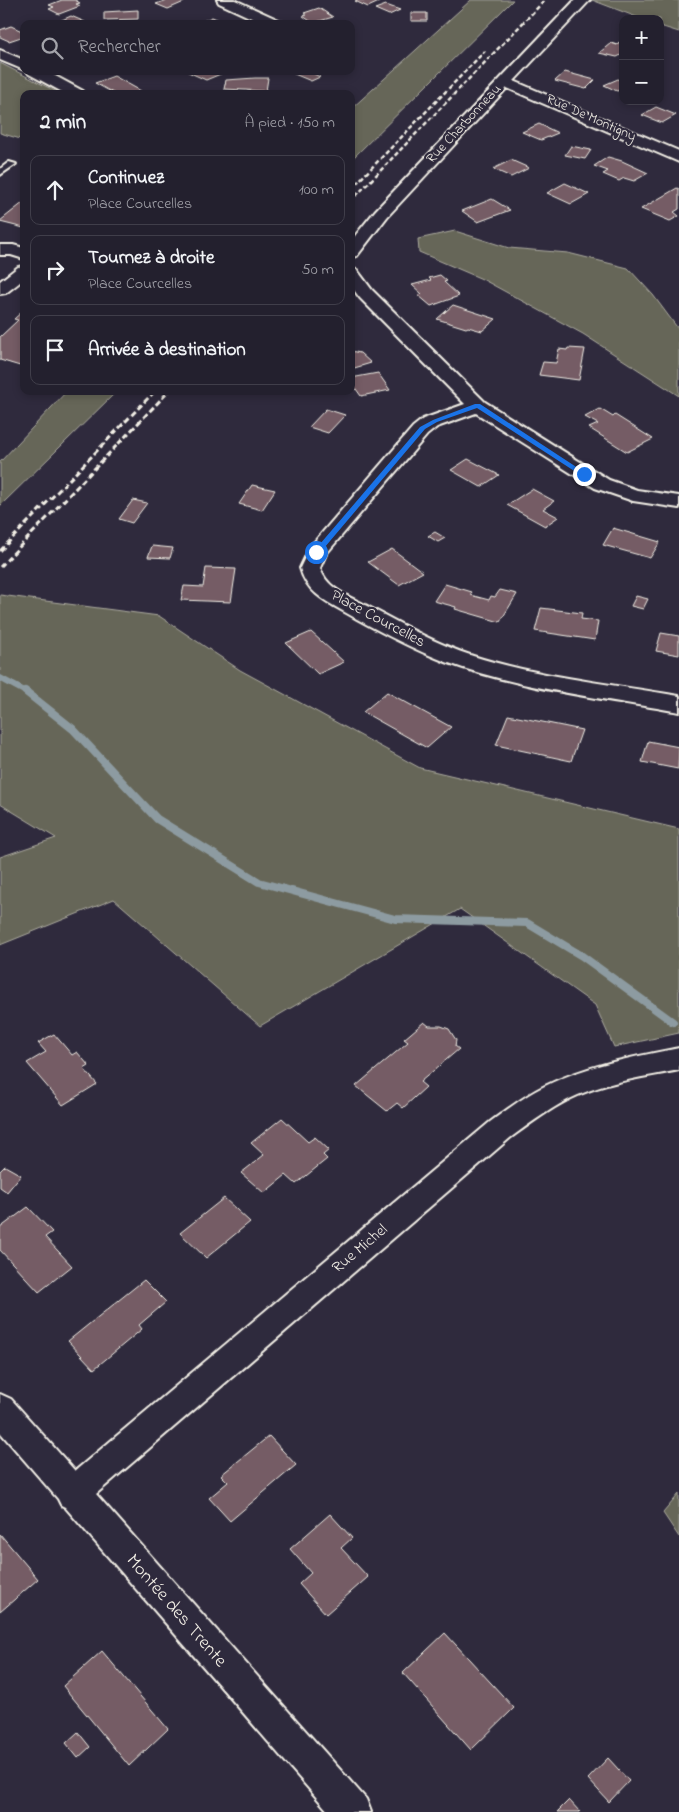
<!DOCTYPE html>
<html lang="fr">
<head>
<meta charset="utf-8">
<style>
  body { margin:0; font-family:"Indie Flower",sans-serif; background:#2b2836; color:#f1f3f6 }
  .controls { position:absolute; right:15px; top:15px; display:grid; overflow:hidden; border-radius:10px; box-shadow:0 2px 8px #0003 }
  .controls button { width:45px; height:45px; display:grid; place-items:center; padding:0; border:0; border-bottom:1px solid #403e4a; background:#23202e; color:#f1f3f6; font:25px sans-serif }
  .stop { position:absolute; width:15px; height:15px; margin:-11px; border:4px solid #1a73e8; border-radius:50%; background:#fff }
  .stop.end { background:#1a73e8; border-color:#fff; box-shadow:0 1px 5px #0008 }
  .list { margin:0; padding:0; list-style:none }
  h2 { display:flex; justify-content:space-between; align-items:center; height:65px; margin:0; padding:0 20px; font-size:21px }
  h2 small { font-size:16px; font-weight:400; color:#a3a3aa }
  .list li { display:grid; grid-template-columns:32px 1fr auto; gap:15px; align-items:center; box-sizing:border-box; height:70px; margin:0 10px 10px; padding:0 10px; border:1px solid #403e4a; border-radius:10px }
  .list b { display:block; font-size:19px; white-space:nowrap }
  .list p { margin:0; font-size:16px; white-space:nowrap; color:#a3a3aa }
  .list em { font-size:16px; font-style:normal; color:#a3a3aa }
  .icon { flex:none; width:28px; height:28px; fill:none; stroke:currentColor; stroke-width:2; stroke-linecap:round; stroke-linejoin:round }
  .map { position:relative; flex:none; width:679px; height:1812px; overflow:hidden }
  .search { position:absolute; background:#23202e; box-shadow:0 2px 8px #0003; left:20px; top:20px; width:335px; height:55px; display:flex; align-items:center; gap:12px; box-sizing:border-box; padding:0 18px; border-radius:10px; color:#a3a3aa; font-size:19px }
  .panel { position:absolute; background:#23202e; box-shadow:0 2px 8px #0003; left:20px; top:90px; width:335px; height:305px; border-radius:10px }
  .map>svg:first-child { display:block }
  .green { fill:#666658; stroke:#adaca0 }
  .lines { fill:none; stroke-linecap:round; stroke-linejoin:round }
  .stream-far1 { stroke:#8d9ba1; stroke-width:6 }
  .stream { stroke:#8d9ba1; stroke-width:8 }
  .building { fill:#745c65; stroke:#f4f1e8 }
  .lane-casing { stroke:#f4f1e8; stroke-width:4 }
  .street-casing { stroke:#f4f1e8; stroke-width:4 }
  .lane { fill:#2f2a3d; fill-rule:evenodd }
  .street { fill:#2f2a3d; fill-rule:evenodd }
  .rail-far1 { stroke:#f4f1e8; stroke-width:2.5; stroke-dasharray:4.5 2.5; stroke-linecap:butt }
  .rail { stroke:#f4f1e8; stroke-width:3; stroke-dasharray:6 3; stroke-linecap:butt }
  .route { fill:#1a73e8 }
  .labels { text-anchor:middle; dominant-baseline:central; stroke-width:4.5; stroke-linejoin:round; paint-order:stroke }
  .far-street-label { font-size:14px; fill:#f4f1e8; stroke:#2f2a3d }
  .street-label { font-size:16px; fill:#f4f1e8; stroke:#2f2a3d }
  .near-street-label { font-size:19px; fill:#f4f1e8; stroke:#2f2a3d }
</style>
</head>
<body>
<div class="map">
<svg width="679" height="1812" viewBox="0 0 679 1812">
  <rect width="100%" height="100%" fill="#2f2a3d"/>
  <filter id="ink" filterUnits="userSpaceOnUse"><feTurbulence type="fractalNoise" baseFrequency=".02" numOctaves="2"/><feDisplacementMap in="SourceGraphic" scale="10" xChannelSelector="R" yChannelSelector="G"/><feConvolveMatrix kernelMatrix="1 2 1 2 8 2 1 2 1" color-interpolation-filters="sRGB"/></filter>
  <g filter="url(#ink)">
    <!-- green -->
    <path class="green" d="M471 0H513L351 160V109Z
      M592 0H679V32L660 26V19H642Z
      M0 63 59 93 24 94V140L0 133Z
      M455 231 509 248 568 253 628 268 653 295 679 330V396L583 334 482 279 419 252 418 239Z
      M67 391H117L0 506V462Z
      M0 595 159 616 240 670 420 768 679 829V1033L614 1047 595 1005 460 909 260 1026 114 899 0 945V857L56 838 0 804Z
      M679 1494V1537L663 1513Z"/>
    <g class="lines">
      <!-- stream-far1 -->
      <path class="stream-far1" d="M0 678 26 692"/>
      <!-- stream -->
      <path class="stream" d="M25 691 73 729 157 819 259 882 395 919 527 923 582 956 673 1022"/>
    </g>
    <!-- building -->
    <path class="building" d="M62 0H75L80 3 76 4 80 6 59 14 49 9 54 7 49 5Z
      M167 0H179L184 2 168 9 156 4Z
      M357 0H374L379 2 368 7 355 1Z
      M386 5 400 10 389 15 375 9Z
      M319 8 333 17 313 23 303 16 307 15 304 13Z
      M138 10V19L104 20V12Z
      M411 13H427V21H411Z
      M71 16 85 22 55 23Z
      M212 17 229 24H207L209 23 203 21Z
      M11 26 24 32V36L9 41 0 37V30Z
      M619 42 623 43V54L617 57 599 53 611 43 617 45Z
      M186 71H219L223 73 206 80Z
      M287 71H320L314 74 320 77 311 81Z
      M565 72 595 80 586 89 555 81Z
      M114 76 141 91 133 94H115L95 83Z
      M255 78H268L266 91 224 89 226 80Z
      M618 79 623 81V89L617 91 604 85Z
      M656 107 676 115 662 123 642 115Z
      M539 124 558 133 541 140 522 132Z
      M571 146 591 150 585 159 565 155Z
      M608 157 622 161 648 173 634 181 624 178 619 181 603 174 608 171 594 166Z
      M511 160 529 168 511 177 493 169Z
      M565 183 589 194 571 204 547 193Z
      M677 188 679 189V209L674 212 679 216 670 221 641 209Z
      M492 199 510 210 478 222 462 211Z
      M24 202V228L0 222V221Z
      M440 275 447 281 444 282 459 296 431 306 418 295 422 294 412 285 431 280 429 278Z
      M453 305 496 319 482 331 468 327 466 328 437 319Z
      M24 310V362L20 366 0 360V337L18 320 14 319Z
      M568 348 585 349 579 380 539 375 543 362 556 363 559 349 567 350Z
      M351 351 360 353 371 363 351 369Z
      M378 373 390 390 361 396 351 382V378Z
      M326 409 345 415 328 433 309 427Z
      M600 409 613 417 615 415 653 439 627 452 589 428 598 424 585 417Z
      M468 459 499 475 481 487 451 470Z
      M252 485 275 490 262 510 239 504Z
      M532 489 554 501 543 509 558 517 545 526 507 505Z
      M133 500 147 503 132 523 119 519Z
      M613 528 660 542 650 558 603 545Z
      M435 532 445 538 438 542 428 536Z
      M152 546 173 548 170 558 148 557Z
      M392 549 423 572 399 585 368 562Z
      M206 568 236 569 231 602 181 600 184 586 203 587Z
      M445 584 472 592 470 595 489 600 491 596 495 597 500 590 517 594 500 622 455 609 456 607 434 601Z
      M636 596 648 599 643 609 631 606Z
      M541 608 582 613 581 619 598 621 595 640 535 631Z
      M311 632 344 662 318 674 286 643Z
      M661 633 679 636V655L656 651Z
      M387 692 451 727 427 748 363 712Z
      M508 715 582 730 571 761 496 745Z
      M648 741 679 747 678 769 642 762Z
      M424 1022 429 1026H441L449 1029 456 1040 455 1046 459 1049 420 1082 426 1087 403 1108 397 1103 387 1111 356 1086 408 1042 404 1039Z
      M54 1034 72 1055 77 1052 89 1066 84 1069 97 1084 63 1105 27 1063 46 1052 38 1043Z
      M282 1118 308 1142 315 1137 329 1150 323 1155 327 1159 296 1184 286 1175 264 1193 241 1173 264 1155 251 1143Z
      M5 1166 21 1175 7 1192 0 1187V1171Z
      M224 1198 250 1222 206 1258 180 1233Z
      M28 1207 52 1232 45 1237 72 1266 39 1292 0 1250V1228Z
      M144 1280 166 1302 139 1325 142 1329 94 1369 68 1341Z
      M269 1436 296 1465 230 1521 209 1498 228 1482 221 1475Z
      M330 1514 352 1538 341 1548 368 1577 326 1614 299 1584 311 1573 290 1549Z
      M0 1534 38 1579 0 1612Z
      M445 1633 514 1708 471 1750 403 1673Z
      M102 1651 168 1729 129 1766 63 1686Z
      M78 1732 90 1747 78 1758 66 1743Z
      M608 1758 629 1781 609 1802 588 1779Z
      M569 1800 580 1812H557Z"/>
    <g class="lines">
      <!-- lane casing -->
      <g class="lane-casing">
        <path id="lane" d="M9 162 16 164 0 175V169Z"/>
      </g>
      <!-- street casing -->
      <g class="street-casing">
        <path id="street" d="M217 0H235L281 21 283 24H264L219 3Z
          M575 0H590L514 81 679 151V162L507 88 387 217 357 256 351 257V241L375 211Z
          M0 50 24 60V70L0 60Z
          M27 71H46L83 91 85 94H66L29 74Z
          M0 245H13L24 248V259L11 255H0Z
          M24 266V279L6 293 0 294V281L18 267Z
          M351 269 357 270 372 290 485 402 609 480 637 490 679 496V508L633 501 595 488 476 413 437 427 427 435 326 554 320 568C327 590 351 597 369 607 403 625 436 644 473 656 539 677 611 684 679 696V712C601 698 520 689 446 662 415 650 386 635 357 619 334 605 307 596 300 568L310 547 413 427 423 419 465 404 360 298 351 286Z
          M679 1048V1070C645 1077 610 1081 578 1095 553 1106 532 1122 510 1138L96 1494 366 1799 371 1812H329L65 1507 61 1505 58 1499 0 1432V1394L11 1399 75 1471 490 1122C508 1109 526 1095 545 1086 587 1065 634 1057 679 1048Z"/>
      </g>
      <!-- lane -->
      <use href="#lane" class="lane"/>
      <!-- street -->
      <use href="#street" class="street"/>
      <!-- rail-far1 -->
      <path class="rail-far1" d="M351 189 485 51
        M351 201 545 0"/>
      <!-- rail -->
      <path class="rail" d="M0 551 155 391
        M0 567 169 391"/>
    </g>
  </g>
  <!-- route -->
  <path class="route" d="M475 404H480L587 474 582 476 477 408 437 422 425 429 319 554H314V551L420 427 433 420Z"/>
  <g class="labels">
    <!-- far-street labels -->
    <g class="far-street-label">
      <text transform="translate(591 118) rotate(24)">Rue De Montigny</text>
      <text transform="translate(464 124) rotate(-47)">Rue Charbonneau</text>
    </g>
    <!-- street labels -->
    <g class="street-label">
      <text transform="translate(378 619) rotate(28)">Place Courcelles</text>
      <text transform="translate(360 1249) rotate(-40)">Rue Michel</text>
    </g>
    <!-- near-street labels -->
    <g class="near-street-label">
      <text transform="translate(176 1611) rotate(49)">Montée des Trente</text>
    </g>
  </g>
</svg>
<div class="controls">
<button>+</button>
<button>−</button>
</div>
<div class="stop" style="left:316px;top:552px"></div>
<div class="stop end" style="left:584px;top:474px"></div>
<div class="search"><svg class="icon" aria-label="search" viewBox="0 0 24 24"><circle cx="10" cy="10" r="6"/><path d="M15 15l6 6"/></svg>Rechercher</div>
<section class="panel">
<h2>2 min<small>À pied · 150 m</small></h2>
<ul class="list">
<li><svg class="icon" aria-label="ahead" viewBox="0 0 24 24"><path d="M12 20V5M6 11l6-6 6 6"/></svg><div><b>Continuez</b><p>Place Courcelles</p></div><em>100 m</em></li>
<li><svg class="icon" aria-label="right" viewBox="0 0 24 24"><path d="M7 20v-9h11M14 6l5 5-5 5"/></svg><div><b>Tournez à droite</b><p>Place Courcelles</p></div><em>50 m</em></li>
<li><svg class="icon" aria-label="arrive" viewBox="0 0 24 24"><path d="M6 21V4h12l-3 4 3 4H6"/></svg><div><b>Arrivée à destination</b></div></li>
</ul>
</section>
</div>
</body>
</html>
